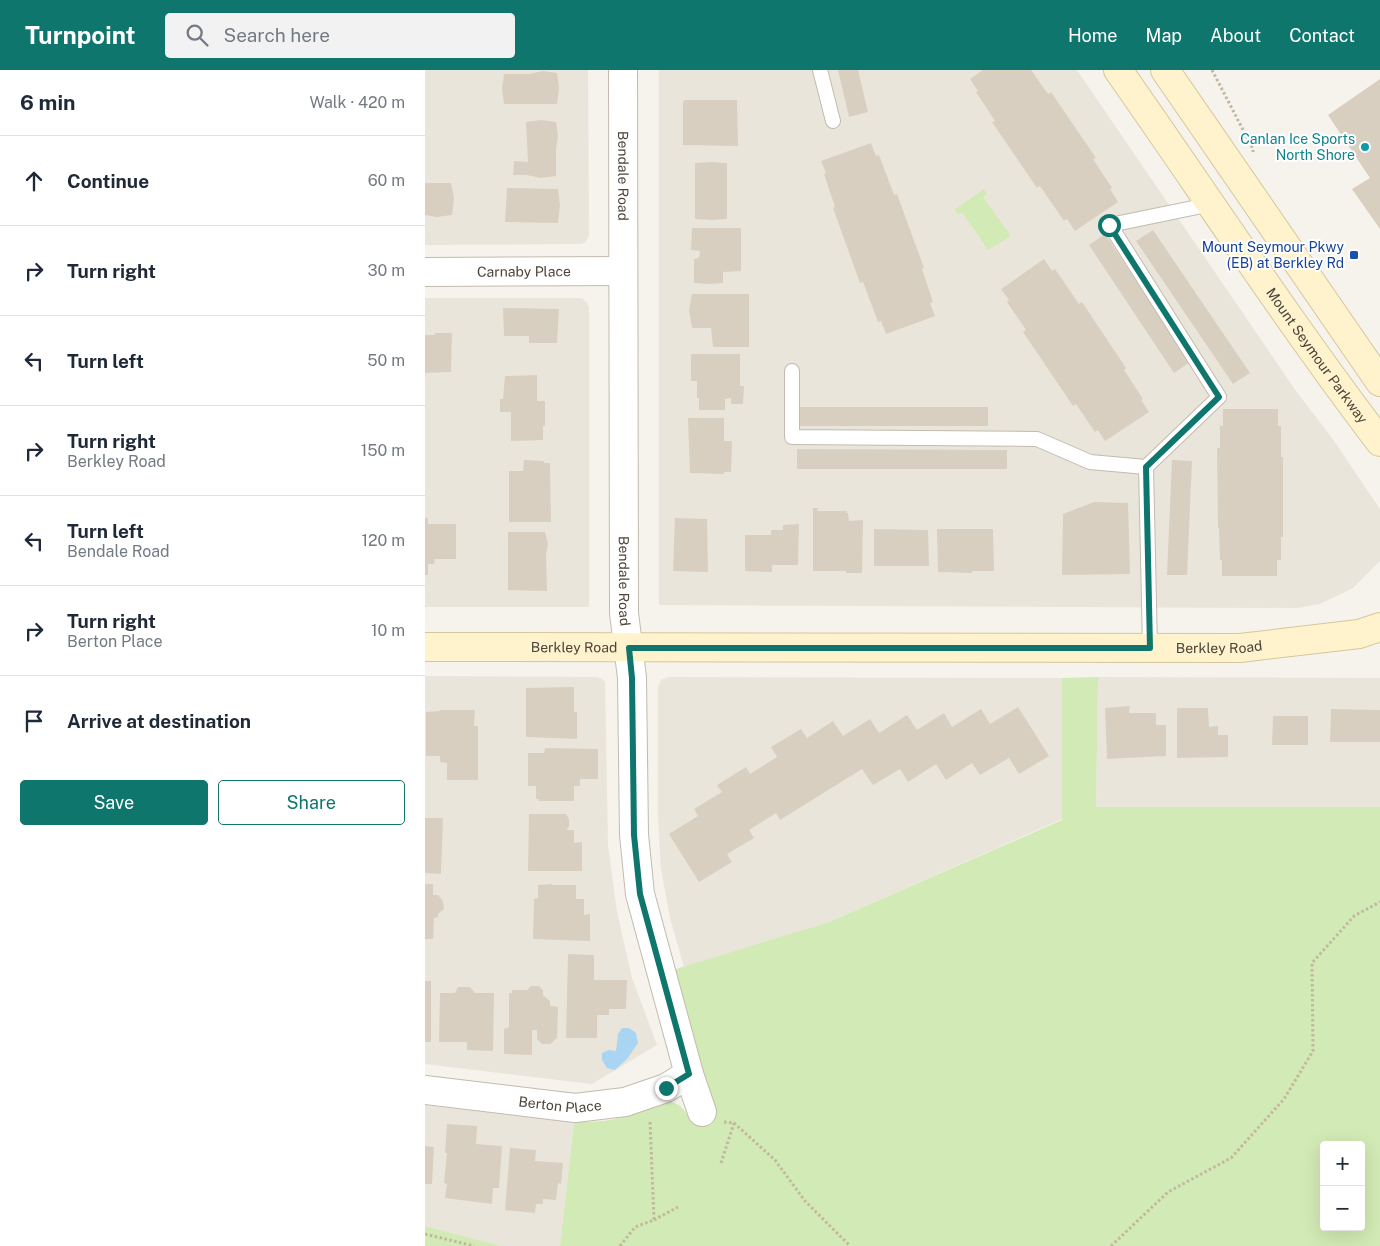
<!DOCTYPE html>
<html lang="en">
<head>
<meta charset="utf-8">
<style>
  body { margin:0; font-family:"Public Sans",sans-serif; background:#f2f2f3; color:#1f2937 }
  .controls { position:absolute; right:15px; bottom:15px; display:grid; overflow:hidden; border-radius:5px; box-shadow:0 5px 20px #0002 }
  .controls button { width:45px; height:45px; display:grid; place-items:center; padding:0; border:0; border-bottom:1px solid #e0e1e3; background:#fff; color:#1f2937; font:25px sans-serif }
  .stop { position:absolute; width:15px; height:15px; margin:-11px; border:4px solid #0f766e; border-radius:50%; background:#fff }
  .stop.end { background:#0f766e; border-color:#fff; box-shadow:0 1px 5px #0008 }
  .list { margin:0; padding:0; list-style:none }
  h2 { display:flex; justify-content:space-between; align-items:center; height:65px; margin:0; padding:0 20px; font-size:21px }
  h2 small { font-size:16px; font-weight:400; color:#747a83 }
  .list li { display:grid; grid-template-columns:32px 1fr auto; gap:15px; align-items:center; box-sizing:border-box; height:90px; padding:0 20px; border-top:1px solid #e0e1e3 }
  .list b { display:block; font-size:19px; white-space:nowrap }
  .list p { margin:0; font-size:16px; white-space:nowrap; color:#747a83 }
  .list em { font-size:16px; font-style:normal; color:#747a83 }
  .actions { display:flex; gap:10px; padding:15px 20px }
  .actions a { flex:1; padding:11px 0; border:1px solid #0f766e; border-radius:5px; text-align:center; font-size:18px; color:#0f766e }
  .actions .main { background:#0f766e; color:#fff }
  .icon { flex:none; width:28px; height:28px; fill:none; stroke:currentColor; stroke-width:2; stroke-linecap:round; stroke-linejoin:round }
  .map { position:relative; flex:none; width:955px; height:1176px; overflow:hidden }
  header { display:flex; align-items:center; gap:30px; box-sizing:border-box; height:70px; padding:0 25px; background:#0f766e; color:#fff }
  header strong { font-size:24px }
  nav { display:flex; gap:28px; margin-inline-start:auto; font-size:18px }
  .search { width:350px; height:45px; background:#f2f2f3; display:flex; align-items:center; gap:12px; box-sizing:border-box; padding:0 18px; border-radius:5px; color:#747a83; font-size:19px }
  main { display:flex }
  aside { flex:1; background:#fff }
  .map>svg:first-child { display:block }
  .residential { fill:#eae5da }
  .green { fill:#d2eab5; fill-rule:evenodd }
  .water { fill:#a9d4f2 }
  .building { fill:#d8cfc1 }
  .lines { fill:none; stroke-linecap:round; stroke-linejoin:round }
  .lane-casing { stroke:#c2bbae; stroke-width:16 }
  .street-casing { stroke:#c2bbae; stroke-width:30 }
  .secondary-casing { stroke:#d6c79b; stroke-width:30 }
  .path { stroke:#c4b79f; stroke-width:3; stroke-dasharray:2.5 2.5; stroke-linecap:butt }
  .lane { stroke:#fff; stroke-width:14 }
  .street { stroke:#fff; stroke-width:28 }
  .secondary { stroke:#fff3cd; stroke-width:28 }
  .route { stroke:#0f766e; stroke-width:6 }
  .culture-dot { fill:#0f9aa8; stroke:#fff; stroke-width:2 }
  .transit-dot { fill:#1a4fb4; stroke:#fff; stroke-width:2 }
  .labels { text-anchor:middle; dominant-baseline:central; stroke-width:4; stroke-linejoin:round; paint-order:stroke }
  .culture-label { font-size:14px; fill:#0d838f; stroke:#fff; text-anchor:end }
  .street-label { font-size:14px; fill:#4b4439; stroke:#fff }
  .transit-label { font-size:14px; fill:#164399; stroke:#fff; text-anchor:end }
</style>
</head>
<body>
<header>
<strong>Turnpoint</strong>
<div class="search"><svg class="icon" aria-label="search" viewBox="0 0 24 24"><circle cx="10" cy="10" r="6"/><path d="M15 15l6 6"/></svg>Search here</div>
<nav><a>Home</a><a>Map</a><a>About</a><a>Contact</a></nav>
</header>
<main>
<aside>
<h2>6 min<small>Walk · 420 m</small></h2>
<ul class="list">
<li><svg class="icon" aria-label="ahead" viewBox="0 0 24 24"><path d="M12 20V5M6 11l6-6 6 6"/></svg><div><b>Continue</b></div><em>60 m</em></li>
<li><svg class="icon" aria-label="right" viewBox="0 0 24 24"><path d="M7 20v-9h11M14 6l5 5-5 5"/></svg><div><b>Turn right</b></div><em>30 m</em></li>
<li><svg class="icon" aria-label="left" viewBox="0 0 24 24"><path d="M17 20v-9H6M10 6l-5 5 5 5"/></svg><div><b>Turn left</b></div><em>50 m</em></li>
<li><svg class="icon" aria-label="right" viewBox="0 0 24 24"><path d="M7 20v-9h11M14 6l5 5-5 5"/></svg><div><b>Turn right</b><p>Berkley Road</p></div><em>150 m</em></li>
<li><svg class="icon" aria-label="left" viewBox="0 0 24 24"><path d="M17 20v-9H6M10 6l-5 5 5 5"/></svg><div><b>Turn left</b><p>Bendale Road</p></div><em>120 m</em></li>
<li><svg class="icon" aria-label="right" viewBox="0 0 24 24"><path d="M7 20v-9h11M14 6l5 5-5 5"/></svg><div><b>Turn right</b><p>Berton Place</p></div><em>10 m</em></li>
<li><svg class="icon" aria-label="arrive" viewBox="0 0 24 24"><path d="M6 21V4h12l-3 4 3 4H6"/></svg><div><b>Arrive at destination</b></div></li>
</ul>
<div class="actions"><a class="main">Save</a><a>Share</a></div>
</aside>
<div class="map">
<svg width="955" height="1176" viewBox="0 0 955 1176">
  <rect width="100%" height="100%" fill="#f6f3ec"/>
  <!-- residential -->
  <path class="residential" d="M0 0H163L164 165 161 172 156 174 0 175Z
    M234 0H652L871 321 907 368 955 439V491L928 518 895 534 872 538 234 535Z
    M0 228H154L158 229 162 233 164 238V537H0Z
    M0 606 172 607 177 609 180 612 183 775 192 842 207 908 232 975 167 1014 0 994Z
    M244 607 637 608V749L404 852 259 897 245 848 236 799 233 748V617L236 610Z
    M673 607 955 608V737H671Z
    M0 1035 149 1052 135 1176H76L0 1156Z"/>
  <!-- green -->
  <path class="green" d="M559 119 562 124 558 127 586 166 563 180 537 142 533 145 530 139Z
    M673 607 671 737H955V1176H135L149 1052C166 1052 183 1052 200 1046 214 1042 230 1032 245 1032 254 1033 259 1039 263 1046L289 1037 248 900 404 852 637 750V608ZM899 1075H936V1157H899Z
    M0 1156 69 1174 76 1176H0Z"/>
  <!-- water -->
  <path class="water" d="M197 958H204L211 963 213 973 202 989 190 1000 182 998 177 990V983L184 980 191 981 193 964Z"/>
  <!-- building -->
  <path class="building" d="M413 0H433L443 42 424 47Z
    M558 0H606L623 24 626 22 671 88 668 89 687 118 685 119 693 132 650 161 642 149 639 151 615 116 612 118 567 52 570 51 551 22 553 21 545 9Z
    M118 1 132 3 134 18 132 34H79L77 19 79 4H104Z
    M955 9V159L927 119 945 108 903 45Z
    M260 30H312L313 76 258 75V32Z
    M116 50 131 52 133 66 131 79V106L116 108 101 105H88L89 91 103 92 101 52Z
    M446 73 451 86 454 85 469 125 472 124 499 198 497 199 508 232 505 233 510 246 461 264 456 251 453 252 438 212 435 213 408 138 410 137 399 104 401 103 396 91Z
    M286 92 302 93V149L286 150 270 149V93Z
    M0 113H26L29 128 27 145 12 147 0 145Z
    M82 118 133 119 135 135 133 153 80 152Z
    M267 158H316V201L298 202V213L284 214 269 213V189L274 188 275 181 266 180Z
    M728 160 825 303 808 314 711 171Z
    M680 164 765 292 749 303 664 175Z
    M619 189 627 201 630 199 654 234 657 232 701 298 699 300 718 329 716 330 724 342 680 371 673 360 670 362 651 334 648 336 598 262 601 260 582 232 584 230 576 219Z
    M267 224H324V277H288L286 258H267L264 240Z
    M78 238 134 239 132 273H104V266H79Z
    M10 263H27L26 302 0 303V265H10Z
    M266 284H315V316H319L318 334H306V328L300 329V340H274V328H272V311H266Z
    M112 305V331H120V356H118V370L86 371V342H75V329H78L80 306Z
    M372 337H563V356H372Z
    M798 339H853V356H856V387H858V467H856V490H852V506H797V490H795L794 458H793L792 378H795V355L798 356Z
    M263 348H299V371H307L306 402H299V404L265 403Z
    M372 379 582 380V399H372Z
    M99 390 119 391V393H125L126 452H84V401H98Z
    M747 390 767 391 762 505H742Z
    M669 432 703 433 705 504 637 505 638 444Z
    M388 438H393L392 441H422L421 443H423L424 451 438 450 437 503H421V501H388Z
    M0 448H3V454H31V489H10L9 494H3V505H0Z
    M250 448 282 449 283 502 248 501Z
    M374 454 373 495H347V502L320 501V465H346V460H358V455Z
    M449 459 503 460 504 496H449Z
    M512 459H568L569 501H547V503L513 502Z
    M83 462H120L123 474 121 484 122 521 83 520Z
    M149 617V642H152V669L101 667V618Z
    M705 636 704 643H731V655H741V686L682 689 680 638Z
    M593 637 624 686 594 704 584 688 555 705 547 693 521 710 511 694 483 712 475 699 448 715 437 699 355 750 351 743 324 760 329 768 302 784 307 792 274 812 244 764 273 746 269 739 297 722 292 715 321 697 325 704 352 687 346 677 376 659 382 668 408 651 418 666 445 649 454 663 482 645 492 660 519 643 527 657 556 639 565 654Z
    M752 638H783L784 657 793 656V665H803V687L752 688Z
    M906 639 955 640V672H905Z
    M15 640H50L49 656H53V710H22V693L15 692V686H1V642L15 641Z
    M848 646H883V675H847Z
    M120 678 173 679V709H155V716H149V731H114V729H111V716H103V683H119Z
    M104 744H141L144 749V757L141 760H149V773L157 772V801H103Z
    M0 748H18L16 804 0 803Z
    M0 814H8V825H13L18 831 19 839 13 844V847L9 848 8 869H0Z
    M127 814V815H151V829H159V845L165 844V871L108 869 109 829 113 828V815Z
    M143 884 169 885V910H202L201 939H184V945H172V968H141Z
    M0 911H6V972H0Z
    M106 916H114L118 920V925L125 931V936L133 937 132 968 125 974H117L112 969V960H107V985L79 984V959L84 957V923H87V920H102Z
    M33 917H45L50 923H69L68 981 42 980V972H14L15 923H30Z
    M22 1054 52 1056 51 1074 77 1076 74 1118H68L67 1134 20 1128 22 1114 19 1113 22 1083H20Z
    M0 1076 9 1077 7 1114H0Z
    M85 1078 111 1080 110 1091 138 1093 136 1114 133 1113 131 1130 118 1129V1134H111L110 1143 80 1140Z"/>
  <g class="lines">
    <!-- lane casing -->
    <g class="lane-casing">
      <path id="lane" d="M395 0 408 51
        M367 301V367L612 369 665 392 721 397 725 578
        M721 397 794 327 685 155 787 134"/>
    </g>
    <!-- street casing -->
    <g class="street-casing">
      <g id="street">
        <path id="s1" d="M198 0 199 543 207 608 209 765 215 824 264 1004 277 1042"/>
        <path id="s2" d="M0 202 198 201"/>
        <path id="s3" d="M0 1020 150 1038 200 1032 241 1018 264 1004"/>
      </g>
    </g>
    <!-- secondary casing -->
    <g class="secondary-casing">
      <g id="secondary">
        <path id="s4" d="M693 0C780 124 863 251 955 372"/>
        <path d="M740 0 955 312"/>
        <path id="s5" d="M0 577 815 578 934 564 955 557"/>
      </g>
    </g>
    <!-- path -->
    <path class="path" d="M787 0 828 79V82
      M299 1052 309 1053 350 1090 380 1131 425 1176
      M296 1093 309 1053
      M229 1150 253 1137
      M0 1164 49 1176
      M195 1176 210 1157 229 1150 225 1051
      M686 1176 743 1122 806 1088 859 1029 888 981 887 893 929 846 955 832"/>
    <!-- lane -->
    <use href="#lane" class="lane"/>
    <!-- street -->
    <use href="#street" class="street"/>
    <!-- secondary -->
    <use href="#secondary" class="secondary"/>
  </g>
  <g class="lines">
    <!-- route -->
    <path class="route" d="M241 1018 264 1004 215 824 209 765 207 608 204 578H725L721 397 794 327 684 155"/>
  </g>
  <!-- markers -->
  <circle class="culture-dot" cx="940" cy="77" r="5"/>
  <rect class="transit-dot" x="924" y="180" width="10" height="10" rx="2.5"/>
  <g class="labels">
    <!-- culture labels -->
    <g class="culture-label">
      <text x="930" y="69">Canlan Ice Sports<tspan x="930" dy="16">North Shore</tspan></text>
    </g>
    <!-- street labels -->
    <g class="street-label">
      <text stroke="none"><textPath href="#s1" startOffset="106">Bendale Road</textPath></text>
      <text stroke="none"><textPath href="#s2" startOffset="99">Carnaby Place</textPath></text>
      <text stroke="none"><textPath href="#s4" startOffset="348">Mount Seymour Parkway</textPath></text>
      <text stroke="none"><textPath href="#s1" startOffset="511">Bendale Road</textPath></text>
      <text stroke="none"><textPath href="#s5" startOffset="794">Berkley Road</textPath></text>
      <text stroke="none"><textPath href="#s5" startOffset="149">Berkley Road</textPath></text>
      <text stroke="none"><textPath href="#s3" startOffset="136">Berton Place</textPath></text>
    </g>
    <!-- transit labels -->
    <g class="transit-label">
      <text x="919" y="177">Mount Seymour Pkwy<tspan x="919" dy="16">(EB) at Berkley Rd</tspan></text>
    </g>
  </g>
</svg>
<div class="controls">
<button>+</button>
<button>−</button>
</div>
<div class="stop" style="left:684px;top:155px"></div>
<div class="stop end" style="left:241px;top:1018px"></div>
</div>
</main>
</body>
</html>
